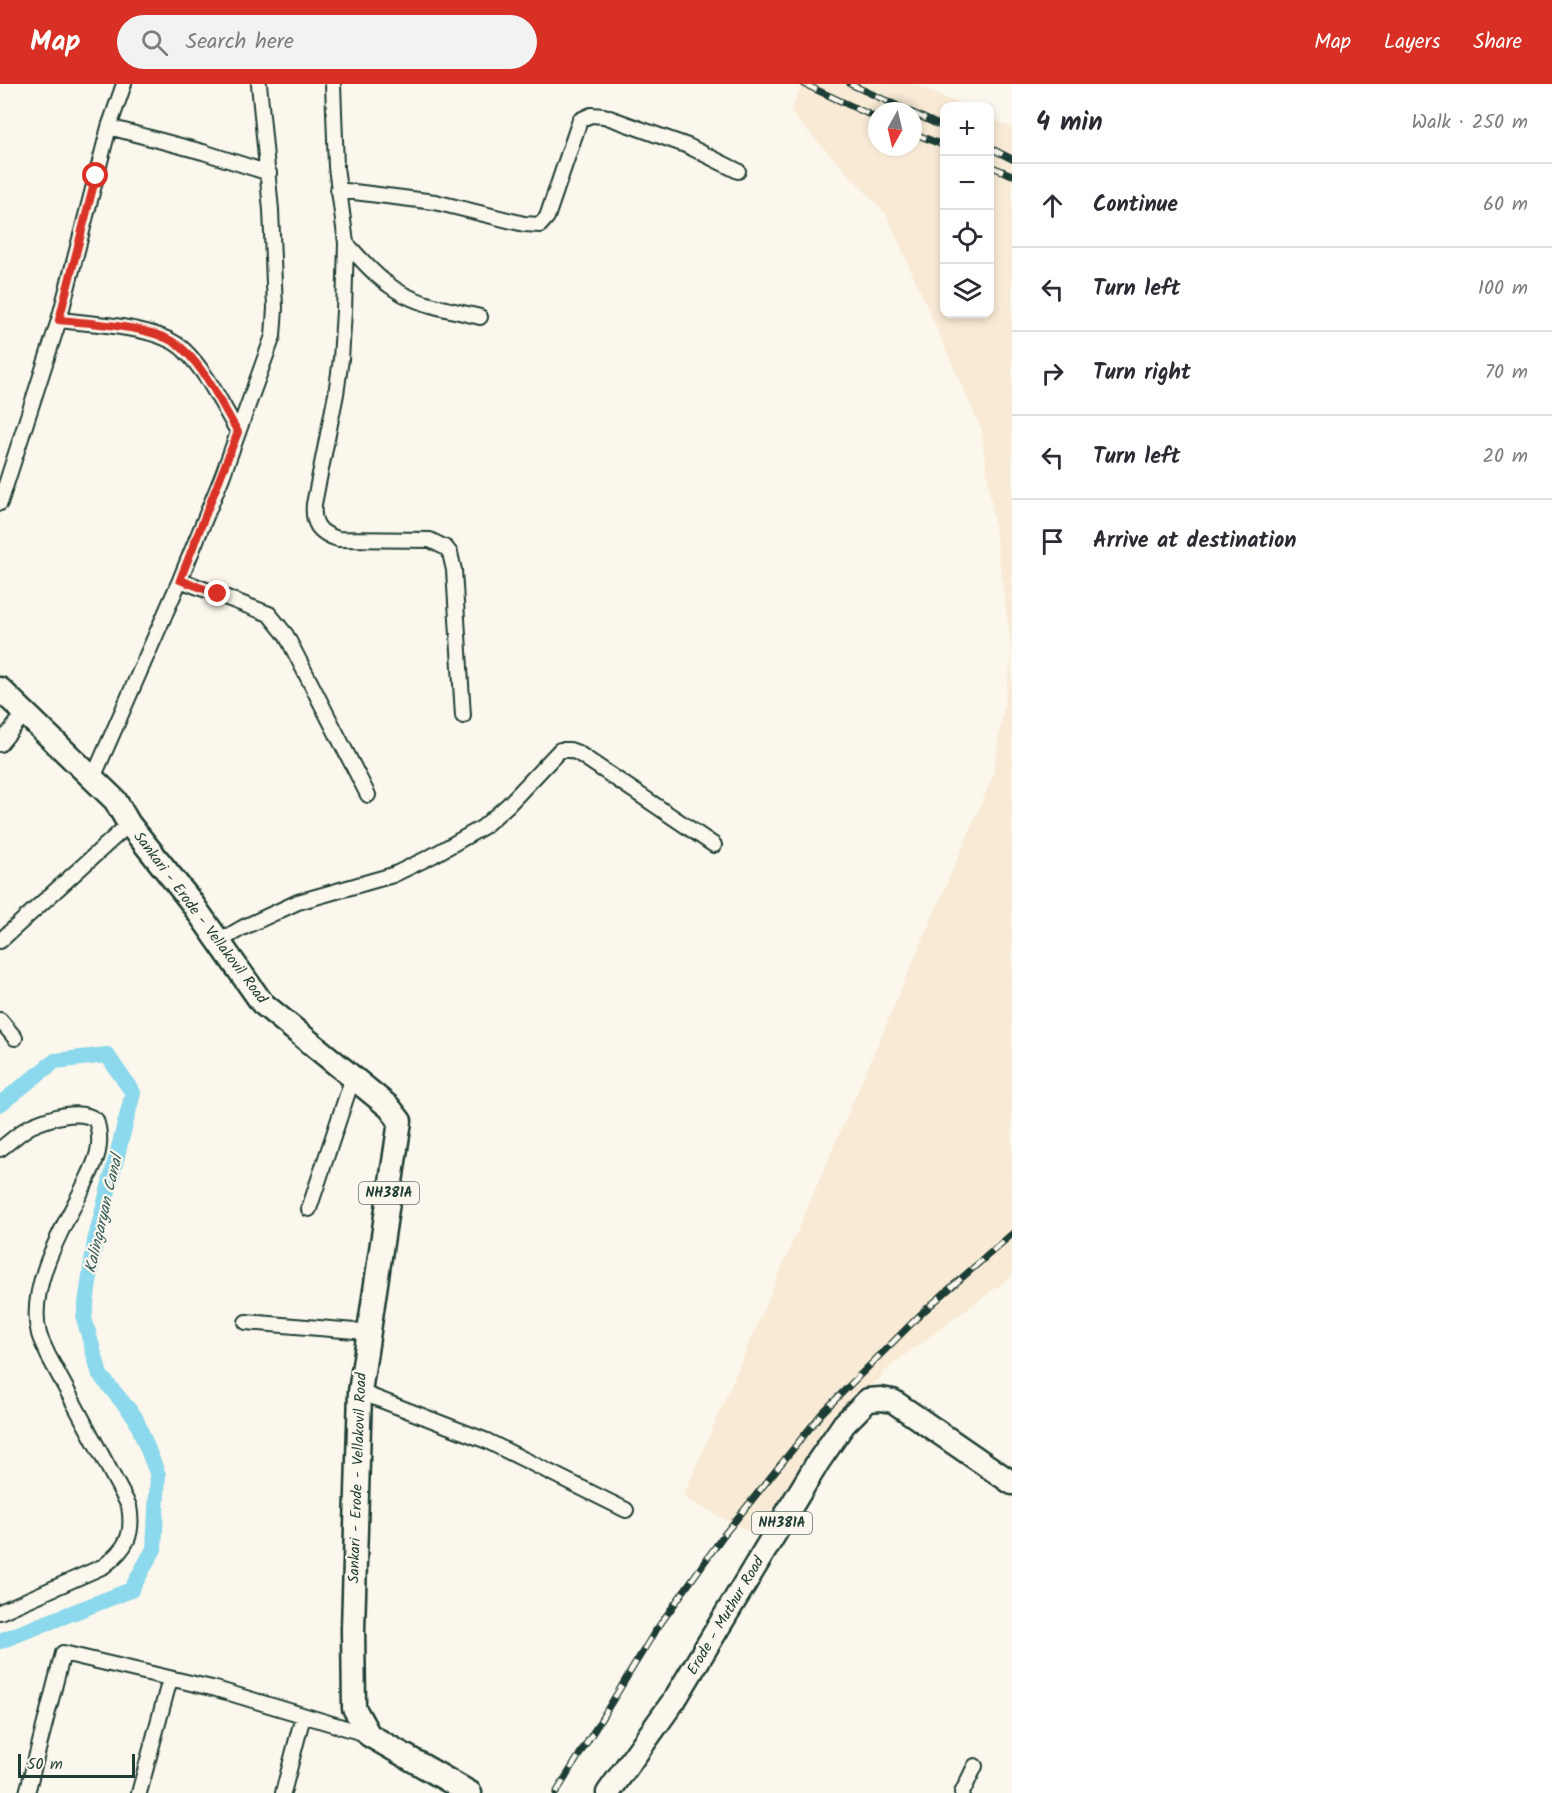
<!DOCTYPE html>
<html lang="en">
<head>
<meta charset="utf-8">
<style>
  body { margin:0; font-family:Kalam,sans-serif; background:#f2f2f3; color:#2b2b33 }
  .controls { position:absolute; right:18px; top:18px; display:grid; overflow:hidden; border-radius:12px; box-shadow:0 3px 9px #0003 }
  .controls button { width:54px; height:54px; display:grid; place-items:center; padding:0; border:0; border-bottom:2px solid #e1e1e2; background:#fff; color:#2b2b33; font:30px sans-serif }
  .compass { position:absolute; left:868px; top:18px; width:54px; height:54px; border-radius:50%; background:#fff; box-shadow:0 3px 9px #0003; rotate:188deg }
  .scale { position:absolute; left:18px; bottom:15px; width:117px; box-sizing:border-box; padding-left:6px; border:3px solid #1f3d34; border-top:0; font-size:16px; line-height:21px; white-space:nowrap; color:#1f3d34; -webkit-text-stroke:4px #fbf7ec; paint-order:stroke }
  .stop { position:absolute; width:18px; height:18px; margin:-14px; border:4px solid #d93025; border-radius:50%; background:#fff }
  .stop.end { background:#d93025; border-color:#fff; box-shadow:0 2px 6px #0008 }
  .list { margin:0; padding:0; list-style:none }
  h2 { display:flex; justify-content:space-between; align-items:center; height:78px; margin:0; padding:0 24px; font-size:26px }
  h2 small { font-size:20px; font-weight:400; color:#7c7c81 }
  .list li { display:grid; grid-template-columns:39px 1fr auto; gap:18px; align-items:center; box-sizing:border-box; height:84px; padding:0 24px; border-top:2px solid #e1e1e2 }
  .list b { display:block; font-size:22px; white-space:nowrap }
  .list em { font-size:20px; font-style:normal; color:#7c7c81 }
  .icon { flex:none; width:33px; height:33px; fill:none; stroke:currentColor; stroke-width:2; stroke-linecap:round; stroke-linejoin:round }
  .map { position:relative; flex:none; width:1012px; height:1709px; overflow:hidden }
  header { display:flex; align-items:center; gap:36px; box-sizing:border-box; height:84px; padding:0 30px; background:#d93025; color:#fff }
  header strong { font-size:28px }
  nav { display:flex; gap:33px; margin-inline-start:auto; font-size:21px }
  .search { width:420px; height:54px; background:#f2f2f3; display:flex; align-items:center; gap:15px; box-sizing:border-box; padding:0 21px; border-radius:33px; color:#7c7c81; font-size:22px }
  main { display:flex }
  aside { flex:1; background:#fff }
  .map>svg:first-child { display:block }
  .built { fill:#f8ead5; fill-rule:evenodd }
  .lines { fill:none; stroke-linecap:round; stroke-linejoin:round }
  .canal { stroke:#8cd8ec; stroke-width:16 }
  .minor-casing { stroke:#1f3d34; stroke-width:18 }
  .trunk-casing { stroke:#1f3d34; stroke-width:27 }
  .minor { stroke:#fbf7ec; stroke-width:14 }
  .trunk { stroke:#fbf7ec; stroke-width:22 }
  .rail-casing { stroke:#1f3d34; stroke-width:7 }
  .rail { stroke:#fbf7ec; stroke-width:4.5; stroke-dasharray:14; stroke-linecap:butt }
  .route { stroke:#d93025; stroke-width:8 }
  .labels { text-anchor:middle; dominant-baseline:central; stroke-width:4.5; stroke-linejoin:round; paint-order:stroke }
  .shield { fill:#fbf7ec; stroke:#61756b; stroke-width:1.5 }
  .shield-label { font-size:14px; font-weight:bold; fill:#1f3d34 }
  .street-label { font-size:15px; fill:#1f3d34; stroke:#fbf7ec }
  .water-label { font-size:16px; font-style:italic; fill:#355c59; stroke:#fbf7ec }
</style>
</head>
<body>
<header>
<strong>Map</strong>
<div class="search"><svg class="icon" aria-label="search" viewBox="0 0 24 24"><circle cx="10" cy="10" r="6"/><path d="M15 15l6 6"/></svg>Search here</div>
<nav><a>Map</a><a>Layers</a><a>Share</a></nav>
</header>
<main>
<div class="map">
<svg width="1012" height="1709" viewBox="0 0 1012 1709">
  <rect width="100%" height="100%" fill="#fbf7ec"/>
  <filter id="ink" filterUnits="userSpaceOnUse"><feTurbulence type="fractalNoise" baseFrequency=".0167" numOctaves="2"/><feDisplacementMap in="SourceGraphic" scale="12" xChannelSelector="R" yChannelSelector="G"/><feConvolveMatrix kernelMatrix="1 2 1 2 8 2 1 2 1" color-interpolation-filters="sRGB"/></filter>
  <g filter="url(#ink)">
    <!-- built -->
    <path class="built" d="M803 0H914L964 22H945V230H990V34L1012 44V568L981 345 886 130 790 28ZM877 27H913V63H877Z
      M1012 570V1192L890 1282 813 1372 755 1451 683 1413 993 692Z"/>
    <g class="lines">
      <!-- canal -->
      <path class="canal" d="M0 1020 55 977 107 971 133 1009 95 1157 84 1234 100 1291 135 1333 158 1391 154 1465 131 1506 0 1557"/>
      <!-- minor casing -->
      <g class="minor-casing">
        <path id="minor" d="M333 0 336 83 346 159 344 227 341 275 336 310 314 420C312 440 319 449 338 455L430 456 446 464 450 469 454 486 463 632
          M109 43 203 68 269 89
          M338 106 435 118 524 140 540 141 547 133 580 36 591 31 604 32 688 62 738 87
          M346 159C359 173 373 190 389 201 414 221 449 225 480 233
          M59 236C92 240 160 242 184 266 207 288 222 321 238 348
          M0 419 59 236 109 43 124 0
          M180 496 269 530 286 551 368 711
          M0 660 25 629
          M93 694 180 496 222 393 273 252 275 224 271 126 259 0
          M0 857 129 740
          M218 858 242 844 298 818 393 791 432 772 483 743 508 721 560 666H570L578 669 714 761
          M0 936 15 954
          M0 1065C10 1058 20 1048 31 1042 49 1034 79 1024 96 1036 105 1064 94 1081 82 1106 62 1145 27 1204 39 1250 41 1257 45 1264 48 1271L129 1422C134 1451 127 1464 104 1482L0 1528
          M309 1125 353 993
          M246 1238 367 1248
          M360 1308 487 1357 626 1426
          M27 1709 63 1569 216 1605 369 1651
          M139 1709 170 1595
          M283 1709 303 1632
          M962 1709 975 1682"/>
      </g>
      <!-- trunk casing -->
      <g class="trunk-casing">
        <path id="trunk" d="M0 605 115 716 129 740 189 815 262 919 389 1023 400 1037 360 1308 353 1545 354 1624 369 1651 470 1709
          M608 1709 675 1615 818 1378 844 1340 868 1316 881 1315 893 1317 1012 1399"/>
      </g>
      <!-- minor -->
      <use href="#minor" class="minor"/>
      <!-- trunk -->
      <use href="#trunk" class="trunk"/>
      <!-- rail casing -->
      <g class="rail-casing">
        <path id="rail" d="M804 0 877 34
          M850 0 909 27
          M913 29 945 44
          M913 49 945 62
          M990 64 1012 75
          M990 82 1012 91
          M556 1709 654 1549 723 1452 822 1329 924 1227 1012 1150"/>
      </g>
      <!-- rail -->
      <use href="#rail" class="rail"/>
    </g>
  </g>
  <g class="lines" filter="url(#ink)">
    <!-- route -->
    <path class="route" d="M96 92 59 236C94 240 159 241 184 266 207 288 222 321 238 348L180 496 218 510"/>
  </g>
  <g class="labels">
    <!-- shield labels -->
    <g class="shield">
      <rect x="359" y="1098" width="60" height="22" rx="4.5"/>
      <rect x="752" y="1428" width="60" height="22" rx="4.5"/>
    </g>
    <g class="shield-label">
      <text x="389" y="1109">NH381A</text>
      <text x="782" y="1439">NH381A</text>
    </g>
    <!-- street labels -->
    <g class="street-label">
      <text transform="translate(200 834) rotate(53)">Sankari - Erode - Vellakovil Road</text>
      <text transform="translate(358 1394) rotate(-88)">Sankari - Erode - Vellakovil Road</text>
      <text transform="translate(726 1532) rotate(-59)">Erode - Muthur Road</text>
    </g>
    <!-- water labels -->
    <g class="water-label">
      <text transform="translate(104 1130) rotate(-77)">Kalingaryan Canal</text>
    </g>
  </g>
</svg>
<div class="controls">
<button>+</button>
<button>−</button>
<button><svg class="icon" aria-label="locate" viewBox="0 0 24 24"><circle cx="12" cy="12" r="6"/><path d="M12 2v4M12 18v4M2 12h4M18 12h4"/></svg></button>
<button><svg class="icon" aria-label="layers" viewBox="0 0 24 24"><path d="M12 4l9 5-9 5-9-5zM3 14l9 5 9-5"/></svg></button>
</div>
<svg class="compass" viewBox="-18 -18 36 36"><path d="M0-13l5 13h-10z" fill="#e53935"/><path d="M0 13l5-13h-10z" fill="#7c7c81"/></svg>
<div class="scale">50 m</div>
<div class="stop" style="left:96px;top:92px"></div>
<div class="stop end" style="left:218px;top:510px"></div>
</div>
<aside>
<h2>4 min<small>Walk · 250 m</small></h2>
<ul class="list">
<li><svg class="icon" aria-label="ahead" viewBox="0 0 24 24"><path d="M12 20V5M6 11l6-6 6 6"/></svg><div><b>Continue</b></div><em>60 m</em></li>
<li><svg class="icon" aria-label="left" viewBox="0 0 24 24"><path d="M17 20v-9H6M10 6l-5 5 5 5"/></svg><div><b>Turn left</b></div><em>100 m</em></li>
<li><svg class="icon" aria-label="right" viewBox="0 0 24 24"><path d="M7 20v-9h11M14 6l5 5-5 5"/></svg><div><b>Turn right</b></div><em>70 m</em></li>
<li><svg class="icon" aria-label="left" viewBox="0 0 24 24"><path d="M17 20v-9H6M10 6l-5 5 5 5"/></svg><div><b>Turn left</b></div><em>20 m</em></li>
<li><svg class="icon" aria-label="arrive" viewBox="0 0 24 24"><path d="M6 21V4h12l-3 4 3 4H6"/></svg><div><b>Arrive at destination</b></div></li>
</ul>
</aside>
</main>
</body>
</html>
